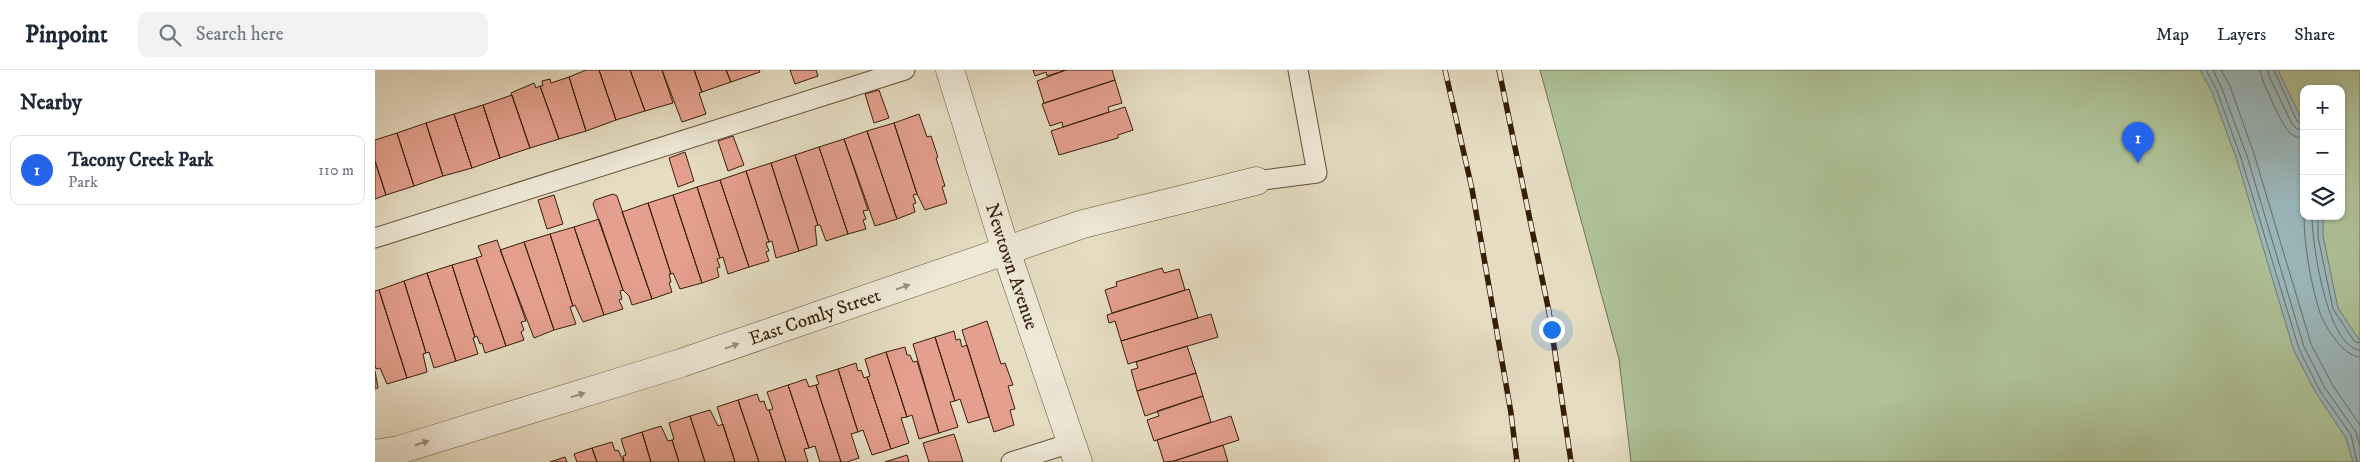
<!DOCTYPE html>
<html lang="en">
<head>
<meta charset="utf-8">
<style>
  body { margin:0; font-family:"IM FELL DW Pica",serif; background:#f2f2f3; color:#1f2937 }
  .controls { position:absolute; right:15px; top:15px; display:grid; overflow:hidden; border-radius:10px; box-shadow:0 1px 4px #0004 }
  .controls button { width:45px; height:45px; display:grid; place-items:center; padding:0; border:0; border-bottom:1px solid #e0e1e3; background:#fff; color:#1f2937; font:25px sans-serif }
  .you { position:absolute; left:1176px; top:259px; width:18px; height:18px; margin:-12px; border:4px solid #fff; border-radius:50%; background:#1a73e8; box-shadow:0 0 0 8px #1a73e833 }
  .badge { display:grid; place-items:center; width:32px; height:32px; border-radius:50%; background:#2563eb; color:#fff; font-size:16px; font-weight:700 }
  .pin { position:absolute; translate:-50% -41px; filter:drop-shadow(0 1px 2px #0008) }
  .pin::after { content:''; position:absolute; top:26px; width:18px; height:15px; background:inherit; clip-path:polygon(0 0,100% 0,50% 100%) }
  .list { margin:0; padding:0; list-style:none }
  h2 { display:flex; justify-content:space-between; align-items:center; height:65px; margin:0; padding:0 20px; font-size:21px }
  h2 small { font-size:16px; font-weight:400; color:#747a83 }
  .list li { display:grid; grid-template-columns:32px 1fr auto; gap:15px; align-items:center; box-sizing:border-box; height:70px; margin:0 10px 10px; padding:0 10px; border:1px solid #e0e1e3; border-radius:10px }
  .list b { display:block; font-size:19px; white-space:nowrap }
  .list p { margin:0; font-size:16px; white-space:nowrap; color:#747a83 }
  .list em { font-size:16px; font-style:normal; color:#747a83 }
  .icon { flex:none; width:28px; height:28px; fill:none; stroke:currentColor; stroke-width:2; stroke-linecap:round; stroke-linejoin:round }
  .map { position:relative; flex:none; width:1985px; height:392px; overflow:hidden }
  header { display:flex; align-items:center; gap:30px; box-sizing:border-box; height:70px; padding:0 25px; background:#fff; border-bottom:1px solid #e0e1e3 }
  header strong { font-size:24px }
  nav { display:flex; gap:28px; margin-inline-start:auto; font-size:18px }
  .search { width:350px; height:45px; background:#f2f2f3; display:flex; align-items:center; gap:12px; box-sizing:border-box; padding:0 18px; border-radius:10px; color:#747a83; font-size:19px }
  main { display:flex }
  aside { flex:1; background:#fff }
  .map>svg:first-child { display:block }
  .green { fill:#afc298; stroke:#73704f; fill-rule:evenodd }
  .water { fill:#9bb9be; stroke:#737b74 }
  .lines { fill:none; stroke-linecap:round; stroke-linejoin:round }
  .shore { stroke:#696c62; stroke-width:1 }
  .building { fill:#e49f8e; stroke:#371e06 }
  .lane-casing { stroke:#624e35; stroke-width:21 }
  .street-casing { stroke:#624e35; stroke-width:29 }
  .lane { stroke:#eee8d7; stroke-width:19 }
  .street { stroke:#eee8d7; stroke-width:28 }
  .rail-casing { stroke:#371e06; stroke-width:5.5 }
  .rail { stroke:#eee8d7; stroke-width:4; stroke-dasharray:11; stroke-linecap:butt }
  .oneway { fill:#9c8d79 }
  .labels { text-anchor:middle; dominant-baseline:central; stroke-width:4; stroke-linejoin:round; paint-order:stroke }
  .street-label { font-size:19px; fill:#371e06; stroke:#eee8d7 }
</style>
</head>
<body>
<header>
<strong>Pinpoint</strong>
<div class="search"><svg class="icon" aria-label="search" viewBox="0 0 24 24"><circle cx="10" cy="10" r="6"/><path d="M15 15l6 6"/></svg>Search here</div>
<nav><a>Map</a><a>Layers</a><a>Share</a></nav>
</header>
<main>
<aside>
<h2>Nearby<small></small></h2>
<ul class="list">
<li><span class="badge">1</span><div><b>Tacony Creek Park</b><p>Park</p></div><em>110 m</em></li>
</ul>
</aside>
<div class="map">
<svg width="1985" height="392" viewBox="0 0 1985 392">
  <rect width="100%" height="100%" fill="#e5dcc2"/>
  <filter id="stains"><feTurbulence type="fractalNoise" baseFrequency=".004" numOctaves="4"/><feColorMatrix values="0 0 0 0 .2 0 0 0 0 .09 0 0 0 0 .02 0 0 0 .5 -.17"/></filter>
  <radialGradient id="worn" r=".72"><stop offset=".6" stop-color="#630" stop-opacity="0"/><stop offset="1" stop-color="#630" stop-opacity=".3"/></radialGradient>
  <!-- green -->
  <path class="green" d="M1165 0H1985V392H1256L1244 289ZM1929 19H1966V146H1929Z"/>
  <!-- water -->
  <path class="water" d="M1825 0H1903L1929 54V146H1948V166L1963 238 1985 271V392H1978L1971 368 1941 323 1919 281 1862 90 1837 22Z"/>
  <g class="lines">
    <!-- shore -->
    <path class="shore" d="M1831 0 1842 21 1866 88 1924 279 1945 321 1976 365 1982 392
      M1838 0 1847 19 1872 86 1929 277 1950 318 1981 362 1985 376
      M1846 0 1855 16 1879 84 1936 274 1957 314 1985 355
      M1885 0C1885 8 1908 57 1914 62 1918 66 1923 68 1929 68
      M1893 0 1894 6 1917 54 1922 59 1929 60
      M1899 0 1922 51 1929 54
      M1929 146C1929 176 1936 214 1945 243 1950 257 1969 287 1985 287
      M1937 146C1937 173 1952 278 1985 280
      M1943 146V167L1958 239 1979 271 1985 273"/>
  </g>
  <!-- building -->
  <path class="building" d="M211 0H224L241 50 211 61 194 7Z
    M224 0H255L270 41 241 50Z
    M255 0H287L298 33 270 41Z
    M287 0H319L327 22 324 23 331 44 307 52Z
    M319 0H351L356 12 327 22Z
    M351 0H384L385 2 356 12Z
    M415 0H441L443 6 420 14Z
    M658 0H691L672 6 671 2 660 6Z
    M691 0H737L740 10 669 33 662 11Z
    M194 7 211 61 184 69 165 16H168L167 11 175 9 176 13Z
    M740 10 747 33 733 37 734 42 688 57 687 52 675 56 667 34Z
    M159 13 161 18 165 16 184 69 155 78 136 23Z
    M504 20 514 48 499 53 490 24Z
    M137 25 155 78 125 88 108 35Z
    M108 35 125 88 97 98 79 44Z
    M750 37 758 60 743 65V68L684 85 676 61Z
    M79 44 97 98 68 106 51 53Z
    M544 44 552 67 556 66 563 87 561 88 570 116 567 117 572 133 550 140 542 124 519 53Z
    M51 53 68 106 39 116 22 63Z
    M519 53 542 124 538 125 541 133 538 134 540 142 522 149 492 61Z
    M492 61 522 149 500 156 469 69Z
    M22 63 39 116 11 125 0 91V70Z
    M358 66 369 95 353 101 343 71Z
    M469 69 493 140 488 141 491 149 488 150 491 159 473 164 444 77Z
    M444 77 473 164 451 171 445 155H443L420 85Z
    M310 82 319 111 303 117 294 88Z
    M420 85 443 155 440 156 442 175 424 181 396 93Z
    M0 91 11 125 0 129Z
    M396 93 424 181 401 188 397 171 394 172 371 101Z
    M371 101 394 172 391 173 394 181 391 182 394 191 374 197 345 110Z
    M345 110 374 197 353 204 348 187 345 188 322 117Z
    M322 117 345 188 342 189 345 197 342 198 344 207 327 213 298 125Z
    M238 124 242 126 277 229 257 235 254 226 248 220 218 134 220 130Z
    M179 125 188 154 172 159 163 130Z
    M298 125 327 213 305 219 298 203 296 204 273 133Z
    M273 133 296 204H294L296 212 294 213 297 222 277 229 247 142Z
    M224 149 248 220 245 221 247 229 244 230 248 239 229 245 199 157Z
    M199 157 229 245 208 252 200 235 198 236 175 164Z
    M175 164 198 236 195 237 201 254 179 260 149 172Z
    M122 170 151 251 146 252 149 260 146 262 149 270 131 276 101 188 107 186 103 176Z
    M149 172 179 260 159 268 125 180Z
    M101 188 131 276 110 283 107 273 105 274 102 266 100 267 77 195Z
    M77 195 100 267 98 268 103 284 81 291 52 203Z
    M787 198 789 203 804 199 810 220 737 243 730 220 742 216 741 212Z
    M52 203 81 291 59 298 54 282 51 283 29 211Z
    M29 211 51 283 48 284 52 302 32 308 4 220Z
    M814 219 823 248 746 271 740 251 734 253 732 245Z
    M4 220 32 308 12 314 5 298 1 299 0 295V221Z
    M836 244 843 267 753 294 746 271Z
    M612 251 626 294 630 293 638 315 633 316 640 339 635 340 639 355 619 362 587 260Z
    M579 261 581 270 585 269 587 277 592 275 614 347 593 353 585 329 580 331 560 267Z
    M560 267 580 331 575 332 583 357 564 363 538 274Z
    M812 276 821 303 762 321 756 300 763 298 761 292Z
    M530 277 532 285H535L538 292 542 291 564 363 544 369 537 345 532 347 511 282Z
    M511 282 532 347 526 348 534 373 516 379 492 307 495 306 490 289Z
    M481 293 483 301 486 300 489 308 492 307 516 379 497 385 488 360 483 362 463 299Z
    M463 299 483 362 476 364 484 388 472 392H466L441 315 444 314 441 306Z
    M0 301 3 318 0 319Z
    M821 303 828 326 770 346 762 321Z
    M431 309 434 317 441 315 466 392H445L440 376 434 378 413 315Z
    M413 315 434 378 429 379 433 392H411L394 340 398 339 392 322Z
    M382 324 385 332 389 331 392 340H394L411 392H384L363 330Z
    M828 326 836 352 779 371 772 350 784 346 782 341Z
    M363 330 384 392H360L342 337Z
    M335 340 343 356 348 354 360 392H330L315 346Z
    M315 346 330 392H304L297 370 299 369 294 353Z
    M856 346 864 370 799 391 789 392 782 370Z
    M286 356 293 371 297 370 304 392H276L267 362Z
    M267 362 276 392H249L248 386 251 385 246 369Z
    M579 364 588 392H554L548 373Z
    M237 372 240 381 243 380 249 392H222L217 378Z
    M848 375 853 392H799V391Z
    M217 378 222 392H202L199 384Z
    M532 385 534 392H510Z
    M190 387 192 392H175Z"/>
  <g class="lines">
    <!-- lane casing -->
    <g class="lane-casing">
      <path id="lane" d="M881 111 942 103 923 0
        M0 168 530 0
        M636 392 696 373"/>
    </g>
    <!-- street casing -->
    <g class="street-casing">
      <g id="street">
        <path id="s1" d="M575 0 631 181 703 392"/>
        <path id="s2" d="M0 384 24 380 306 293 708 154 881 111"/>
      </g>
    </g>
    <!-- lane -->
    <use href="#lane" class="lane"/>
    <!-- street -->
    <use href="#street" class="street"/>
    <!-- rail casing -->
    <g class="rail-casing">
      <path id="rail" d="M1070 0 1097 119 1136 343 1142 392
        M1124 0 1174 242 1196 392"/>
    </g>
    <!-- rail -->
    <use href="#rail" class="rail"/>
  </g>
  <!-- one-way arrows -->
  <defs><path id="oneway-solid" d="M-6-.8H1V-3.2L6.5 0L1 3.2V.8H-6Z" transform="scale(1.25)"/></defs>
  <g class="oneway">
    <use href="#oneway-solid" transform="translate(528 217) rotate(-19)"/>
    <use href="#oneway-solid" transform="translate(357 276) rotate(-19)"/>
    <use href="#oneway-solid" transform="translate(203 325) rotate(-17)"/>
    <use href="#oneway-solid" transform="translate(47 373) rotate(-17)"/>
  </g>
  <g class="labels">
    <!-- street labels -->
    <g class="street-label">
      <text stroke="none"><textPath href="#s1" startOffset="206">Newtown Avenue</textPath></text>
      <text stroke="none"><textPath href="#s2" startOffset="461">East Comly Street</textPath></text>
    </g>
  </g>
  <rect width="100%" height="100%" filter="url(#stains)"/>
  <rect width="100%" height="100%" fill="url(#worn)"/>
</svg>
<div class="controls">
<button>+</button>
<button>−</button>
<button><svg class="icon" aria-label="layers" viewBox="0 0 24 24"><path d="M12 4l9 5-9 5-9-5zM3 14l9 5 9-5"/></svg></button>
</div>
<div class="you"></div>
<div class="pin badge" style="left:1763px;top:93px">1</div>
</div>
</main>
</body>
</html>
